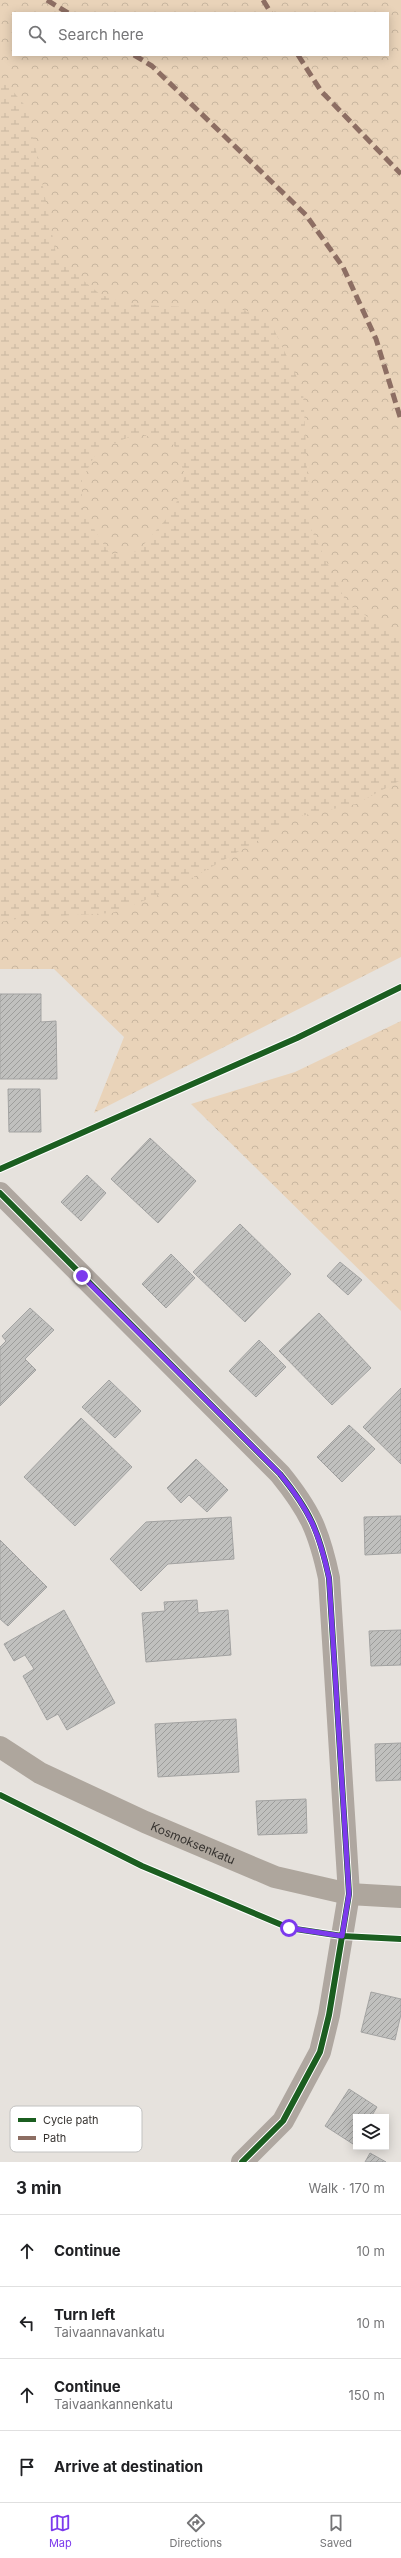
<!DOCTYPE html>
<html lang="en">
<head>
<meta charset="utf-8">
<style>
  body { margin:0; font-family:Inter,sans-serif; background:#f2f2f2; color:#202124 }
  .controls { position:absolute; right:12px; bottom:12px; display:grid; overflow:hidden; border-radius:0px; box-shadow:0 2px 10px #0003 }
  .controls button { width:36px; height:36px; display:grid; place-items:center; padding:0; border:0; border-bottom:1px solid #e0e0e0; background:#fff; color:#202124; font:20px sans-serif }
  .stop { position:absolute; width:12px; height:12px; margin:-9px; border:3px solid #7c3aed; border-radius:50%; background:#fff }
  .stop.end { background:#7c3aed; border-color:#fff; box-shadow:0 1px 4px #0008 }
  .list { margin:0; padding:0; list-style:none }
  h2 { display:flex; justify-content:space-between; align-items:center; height:52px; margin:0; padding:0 16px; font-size:17px }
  h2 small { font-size:13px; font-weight:400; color:#757577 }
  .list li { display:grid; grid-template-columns:26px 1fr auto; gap:12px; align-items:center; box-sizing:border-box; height:72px; padding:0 16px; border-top:1px solid #e0e0e0 }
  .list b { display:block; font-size:15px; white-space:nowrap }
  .list p { margin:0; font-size:13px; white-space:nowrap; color:#757577 }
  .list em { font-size:13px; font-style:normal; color:#757577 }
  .icon { flex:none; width:22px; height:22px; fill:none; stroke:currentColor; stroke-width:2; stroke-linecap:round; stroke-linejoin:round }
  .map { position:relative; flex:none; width:401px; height:2162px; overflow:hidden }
  .search { position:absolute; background:#fff; box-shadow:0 2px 10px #0003; left:12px; right:12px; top:12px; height:44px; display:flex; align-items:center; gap:10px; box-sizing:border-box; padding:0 14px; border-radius:0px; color:#757577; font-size:15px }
  .sheet { height:340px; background:#fff }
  nav { display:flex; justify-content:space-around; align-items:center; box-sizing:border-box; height:56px; border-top:1px solid #e0e0e0; background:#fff; font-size:11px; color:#757577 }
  nav a { display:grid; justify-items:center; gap:2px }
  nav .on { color:#7c3aed }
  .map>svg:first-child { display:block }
  .forest { fill:url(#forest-crowns); fill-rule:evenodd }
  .wetland { fill:url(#wetland-marsh); fill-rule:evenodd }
  .building { fill:url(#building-hatch); stroke:#a3a3a2 }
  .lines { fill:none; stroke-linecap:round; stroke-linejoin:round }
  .street { stroke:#afa7a0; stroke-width:22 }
  .secondary { stroke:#aea69d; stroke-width:22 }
  .quiet { stroke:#8d6e63; stroke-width:5; stroke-dasharray:10 5; stroke-linecap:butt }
  .cycleway-casing { stroke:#fff; stroke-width:8 }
  .cycleway { stroke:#1b5e20; stroke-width:6 }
  .route { stroke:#7c3aed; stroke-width:5 }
  .labels { text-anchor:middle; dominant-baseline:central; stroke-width:3; stroke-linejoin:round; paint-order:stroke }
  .street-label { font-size:12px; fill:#35322f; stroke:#fff }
  .key { fill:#fff; stroke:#c2c2c1; stroke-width:1 }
  .key-label { font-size:11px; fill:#35322f }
</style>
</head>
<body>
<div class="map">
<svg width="401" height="2162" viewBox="0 0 401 2162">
  <defs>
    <pattern id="forest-crowns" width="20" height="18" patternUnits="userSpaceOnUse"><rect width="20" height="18" fill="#e9d3b9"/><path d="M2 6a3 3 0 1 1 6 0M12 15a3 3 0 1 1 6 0" fill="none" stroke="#c8b69f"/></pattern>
    <pattern id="wetland-marsh" width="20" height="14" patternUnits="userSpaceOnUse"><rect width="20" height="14" fill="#e9d3b9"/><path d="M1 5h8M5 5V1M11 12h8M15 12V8" fill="none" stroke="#c8b69f"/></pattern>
    <pattern id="building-hatch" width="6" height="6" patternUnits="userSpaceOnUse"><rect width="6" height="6" fill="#c0c0be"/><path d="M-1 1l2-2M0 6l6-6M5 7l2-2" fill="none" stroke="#9d9d9b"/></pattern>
  </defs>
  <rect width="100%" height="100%" fill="#e6e2dd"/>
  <!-- forest -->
  <path class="forest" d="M0 0H401V957L94 1113 124 1037 54 969H0ZM13 13H388V55H13Z
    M401 1021V1311L191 1104 295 1072Z"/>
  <!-- wetland -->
  <path class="wetland" d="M0 76 28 109 57 259 101 295 136 305 240 309 268 317 303 390 310 527 347 604 401 637V780L356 804 301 816 171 890 112 913 22 918 0 922ZM138 433 174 445 185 475 174 510 138 551 110 554 82 510V480L97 451Z"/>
  <!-- building -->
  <path class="building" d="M0 994H41V1022L56 1021 57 1079H0Z
    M8 1089H40L41 1132H9Z
    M150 1138 196 1181 158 1223 111 1179Z
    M87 1175 106 1193 81 1221 61 1202Z
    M240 1224 291 1274 245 1322 193 1272Z
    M171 1254 195 1278 166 1308 142 1284Z
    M340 1262 362 1280 348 1295 327 1276Z
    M30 1308 54 1330 25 1359 36 1370 0 1406V1347L6 1341 2 1336Z
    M319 1313 371 1368 332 1405 279 1351Z
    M259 1340 286 1367 256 1397 229 1371Z
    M109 1380 141 1411 115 1438 82 1407Z
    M401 1388V1464L363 1427Z
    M81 1418 132 1467 75 1526 24 1477Z
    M349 1425 375 1449 342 1482 317 1457Z
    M196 1459 228 1490 207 1512 189 1495 181 1503 167 1488Z
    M401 1516V1553L365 1555 364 1517Z
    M231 1517 234 1559 168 1564 141 1591 110 1559 146 1522Z
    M0 1540 47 1587 8 1626 0 1619Z
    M197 1600 198 1613 228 1610 231 1655 146 1662 142 1613 165 1611 164 1602Z
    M64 1610 115 1703 67 1730 58 1714 47 1720 23 1676 34 1669 25 1655 14 1661 4 1644Z
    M401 1630V1665L371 1666 369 1631Z
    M236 1719 239 1772 158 1777 155 1724Z
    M401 1743V1780L376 1781 375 1744Z
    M306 1799 307 1833 258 1835 256 1801Z
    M371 1992 401 1999V2014L395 2040 361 2032Z
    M349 2089 377 2107 371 2117H356V2140L353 2144 325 2126Z
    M370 2153 386 2162H365Z"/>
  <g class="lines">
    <!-- street -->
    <path class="street" d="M0 1193 280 1474C310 1511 319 1531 329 1578L349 1894 329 2015 320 2052 283 2121 242 2162"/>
    <!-- secondary -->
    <path class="secondary" id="s1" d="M0 1747 40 1773 145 1822 275 1877 349 1894 401 1897"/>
    <!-- quiet -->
    <path class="quiet" d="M47 0 68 13
      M263 0 271 13
      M134 55 152 66 306 215 343 267 376 339 401 420
      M298 55 321 91 401 174"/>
    <!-- cycleway casing -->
    <g class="cycleway-casing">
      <path id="cycleway" d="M0 1169 297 1038 401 987
        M0 1193 280 1474C310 1511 319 1531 329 1578L349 1894 329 2015 320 2052 283 2121 242 2162
        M0 1795 142 1866 289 1928 342 1936 401 1939"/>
    </g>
    <!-- cycleway -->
    <use href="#cycleway" class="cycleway"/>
  </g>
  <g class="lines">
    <!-- route -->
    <path class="route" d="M82 1276 280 1474C310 1511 319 1532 329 1578L349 1894 342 1936 289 1928"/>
  </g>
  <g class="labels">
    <!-- street labels -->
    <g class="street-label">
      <text stroke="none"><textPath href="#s1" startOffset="216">Kosmoksenkatu</textPath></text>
    </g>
  </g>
  <!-- legend -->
  <rect x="10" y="2106" width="132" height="46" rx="6" class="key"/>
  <rect x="18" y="2118" width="18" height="4" fill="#1b5e20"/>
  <rect x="18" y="2136" width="18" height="4" fill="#8d6e63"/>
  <g class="key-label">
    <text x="43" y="2124">Cycle path</text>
    <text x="43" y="2142">Path</text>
  </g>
</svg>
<div class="controls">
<button><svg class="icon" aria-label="layers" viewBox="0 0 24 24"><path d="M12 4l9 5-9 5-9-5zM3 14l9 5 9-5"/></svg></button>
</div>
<div class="stop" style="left:289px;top:1928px"></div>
<div class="stop end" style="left:82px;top:1276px"></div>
<div class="search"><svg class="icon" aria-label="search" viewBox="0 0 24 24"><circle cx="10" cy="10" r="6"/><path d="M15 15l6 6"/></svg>Search here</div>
</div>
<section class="sheet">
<h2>3 min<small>Walk · 170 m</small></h2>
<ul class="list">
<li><svg class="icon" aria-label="ahead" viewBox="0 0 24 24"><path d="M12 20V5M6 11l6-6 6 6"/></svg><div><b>Continue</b></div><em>10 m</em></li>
<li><svg class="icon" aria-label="left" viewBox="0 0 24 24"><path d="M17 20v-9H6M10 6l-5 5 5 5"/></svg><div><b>Turn left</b><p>Taivaannavankatu</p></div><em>10 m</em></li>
<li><svg class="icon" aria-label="ahead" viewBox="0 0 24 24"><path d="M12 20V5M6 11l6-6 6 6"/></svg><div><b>Continue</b><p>Taivaankannenkatu</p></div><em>150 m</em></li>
<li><svg class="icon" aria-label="arrive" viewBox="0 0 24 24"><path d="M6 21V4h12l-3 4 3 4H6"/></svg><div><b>Arrive at destination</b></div></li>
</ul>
</section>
<nav>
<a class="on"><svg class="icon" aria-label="map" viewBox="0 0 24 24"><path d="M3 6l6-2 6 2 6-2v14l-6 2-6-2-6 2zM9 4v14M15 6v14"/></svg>Map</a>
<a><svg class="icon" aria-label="directions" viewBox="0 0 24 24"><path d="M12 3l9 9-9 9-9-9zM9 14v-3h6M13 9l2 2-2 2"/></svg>Directions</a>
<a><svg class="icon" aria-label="saved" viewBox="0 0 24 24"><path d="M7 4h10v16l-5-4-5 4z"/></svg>Saved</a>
</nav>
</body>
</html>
